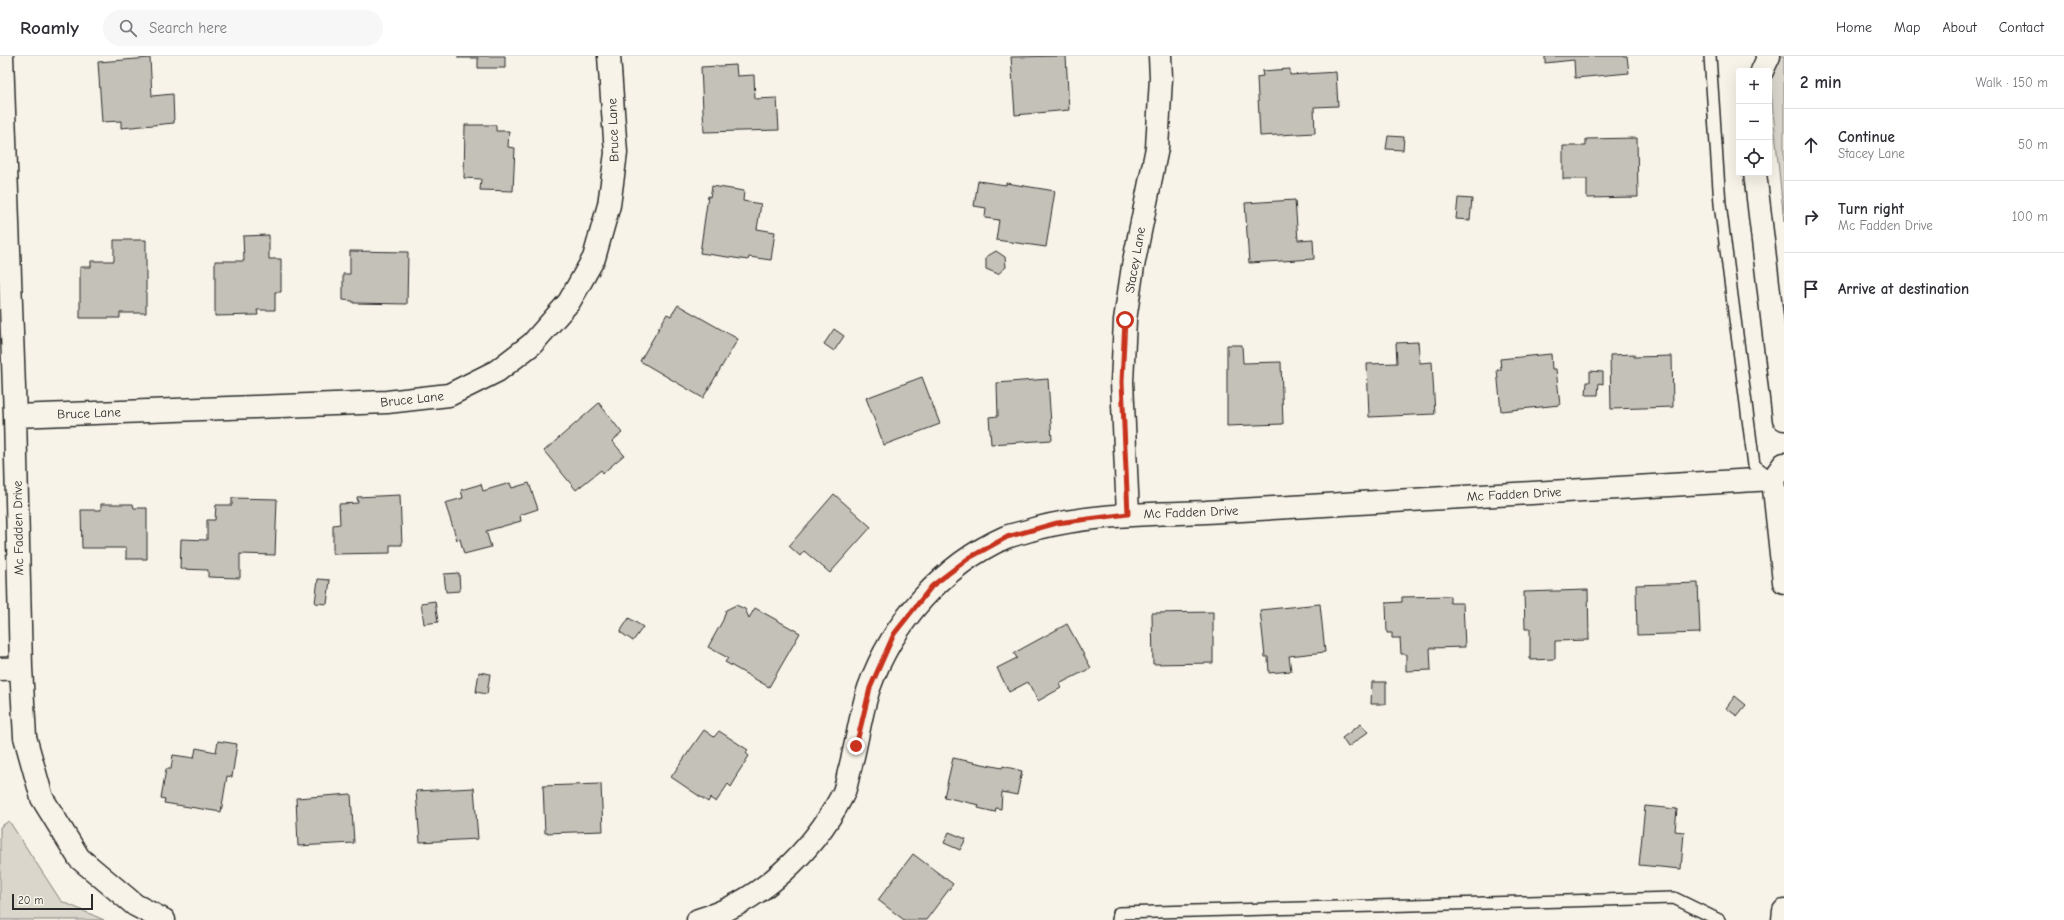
<!DOCTYPE html>
<html lang="en">
<head>
<meta charset="utf-8">
<style>
  body { margin:0; font-family:"Comic Neue",sans-serif; background:#f7f7f7; color:#2b2b33 }
  .controls { position:absolute; right:12px; top:12px; display:grid; overflow:hidden; border-radius:4px; box-shadow:0 4px 16px #0002 }
  .controls button { width:36px; height:36px; display:grid; place-items:center; padding:0; border:0; border-bottom:1px solid #e1e1e2; background:#fff; color:#2b2b33; font:20px sans-serif }
  .scale { position:absolute; left:12px; bottom:10px; width:81px; box-sizing:border-box; padding-left:4px; border:2px solid #2b2b2b; border-top:0; font-size:11px; line-height:14px; white-space:nowrap; color:#2b2b2b; -webkit-text-stroke:3px #f7f3e8; paint-order:stroke }
  .stop { position:absolute; width:12px; height:12px; margin:-9px; border:3px solid #c8321e; border-radius:50%; background:#fff }
  .stop.end { background:#c8321e; border-color:#fff; box-shadow:0 1px 4px #0008 }
  .list { margin:0; padding:0; list-style:none }
  h2 { display:flex; justify-content:space-between; align-items:center; height:52px; margin:0; padding:0 16px; font-size:17px }
  h2 small { font-size:13px; font-weight:400; color:#7c7c81 }
  .list li { display:grid; grid-template-columns:26px 1fr auto; gap:12px; align-items:center; box-sizing:border-box; height:72px; padding:0 16px; border-top:1px solid #e1e1e2 }
  .list b { display:block; font-size:15px; white-space:nowrap }
  .list p { margin:0; font-size:13px; white-space:nowrap; color:#7c7c81 }
  .list em { font-size:13px; font-style:normal; color:#7c7c81 }
  .icon { flex:none; width:22px; height:22px; fill:none; stroke:currentColor; stroke-width:2; stroke-linecap:round; stroke-linejoin:round }
  .map { position:relative; flex:none; width:1784px; height:864px; overflow:hidden }
  header { display:flex; align-items:center; gap:24px; box-sizing:border-box; height:56px; padding:0 20px; background:#fff; border-bottom:1px solid #e1e1e2 }
  header strong { font-size:19px }
  nav { display:flex; gap:22px; margin-inline-start:auto; font-size:14px }
  .search { width:280px; height:36px; background:#f7f7f7; display:flex; align-items:center; gap:10px; box-sizing:border-box; padding:0 14px; border-radius:22px; color:#7c7c81; font-size:15px }
  main { display:flex }
  aside { flex:1; background:#fff }
  .map>svg:first-child { display:block }
  .green { fill:#dad6cc; stroke:#82807c }
  .building { fill:#c4c1b9; stroke:#2b2b2b }
  .lines { fill:none; stroke-linecap:round; stroke-linejoin:round }
  .lane-casing { stroke:#2b2b2b; stroke-width:14 }
  .street-casing { stroke:#2b2b2b; stroke-width:25 }
  .lane { stroke:#f7f3e8; stroke-width:11 }
  .street { stroke:#f7f3e8; stroke-width:22 }
  .route { stroke:#c8321e; stroke-width:5 }
  .labels { text-anchor:middle; dominant-baseline:central; stroke-width:4; stroke-linejoin:round; paint-order:stroke }
  .street-label { font-size:13px; fill:#2b2b2b; stroke:#f7f3e8 }
</style>
</head>
<body>
<header>
<strong>Roamly</strong>
<div class="search"><svg class="icon" aria-label="search" viewBox="0 0 24 24"><circle cx="10" cy="10" r="6"/><path d="M15 15l6 6"/></svg>Search here</div>
<nav><a>Home</a><a>Map</a><a>About</a><a>Contact</a></nav>
</header>
<main>
<div class="map">
<svg width="1784" height="864" viewBox="0 0 1784 864">
  <rect width="100%" height="100%" fill="#f7f3e8"/>
  <filter id="ink" filterUnits="userSpaceOnUse"><feTurbulence type="fractalNoise" baseFrequency=".025" numOctaves="2"/><feDisplacementMap in="SourceGraphic" scale="8" xChannelSelector="R" yChannelSelector="G"/><feConvolveMatrix kernelMatrix="1 2 1 2 8 2 1 2 1" color-interpolation-filters="sRGB"/></filter>
  <g filter="url(#ink)">
    <!-- green -->
    <path class="green" d="M1767 0H1784V166L1769 15Z
      M9 765 61 845 104 864H0V771Z"/>
    <!-- building -->
    <path class="building" d="M458 0H505V12H478V2H458Z
      M1066 0 1069 54 1015 59 1011 1Z
      M1545 0H1627L1629 17 1575 22 1574 4 1545 7Z
      M150 2 152 40 173 38 174 67 121 72V65L102 66 98 6Z
      M736 9 737 20 754 19 755 43 777 42 779 74 704 76 701 11Z
      M1290 13V19L1336 16 1338 50 1314 51 1315 77 1260 80 1257 21 1263 20 1262 15Z
      M465 69H496V75H509L508 91 515 92 513 135 480 134 481 123 464 122Z
      M1388 80 1404 81 1403 94 1386 93Z
      M1637 82 1638 141 1587 142V123H1563V90H1586V83Z
      M978 125 1006 129V127L1055 135 1046 191 996 184 999 164 985 162 986 152 974 150Z
      M712 130 744 135 743 145 761 148 757 173 775 176 771 204 749 201 748 204 700 197 708 140 710 141Z
      M1458 142 1472 143 1470 164 1456 163Z
      M1295 144 1298 184 1313 183 1314 203 1249 207 1245 147Z
      M269 179V203H281V236H275V254H257L258 259 215 260V205H244L243 180Z
      M114 184H146V257H120V262H80V211H91V205H114Z
      M350 195 408 196 407 248 353 247V245L343 244V218H350Z
      M996 195 1005 201 1006 211 998 218 986 213V201Z
      M678 249 738 283 703 342 640 305 667 258 671 260Z
      M834 273 844 280 834 295 824 288Z
      M1418 286 1420 307 1432 306 1435 358 1369 361 1367 308 1397 307 1396 287Z
      M1227 289H1242L1243 307 1281 306 1283 368 1227 370Z
      M1551 298 1552 313H1556L1560 349 1501 355 1497 314H1501L1500 303Z
      M1634 298V301L1672 300 1673 351 1611 353 1610 299Z
      M1590 315 1603 316V328L1599 327 1598 339H1586L1587 326H1590Z
      M922 321 940 368 884 389 866 342Z
      M1048 323 1052 384 991 388 989 361 998 360 997 327Z
      M599 347 622 377 612 385 624 399 603 417 601 414 576 434 544 395Z
      M510 427 512 432 529 427 538 453 520 459 521 465 486 475 491 491 464 498 460 483 457 484 445 447 463 442 461 434 481 428 483 435Z
      M834 438 871 471 830 517 804 495 800 500 789 490Z
      M400 439 402 489H390V497L333 498V469L340 468 339 448 358 447 357 441Z
      M232 442 277 443 275 499 240 498V522L208 521V514L180 513 181 483 207 484V464H215L216 449H232Z
      M101 448H133L134 452H147V503H126V492H82L81 454H101Z
      M459 517 460 535 446 536 444 518Z
      M318 523 330 524 327 548 315 547Z
      M1698 527 1700 577 1637 579 1636 529Z
      M1588 534 1589 584 1555 585V603L1530 604V573H1525L1524 536Z
      M1450 540V547H1463L1465 591 1430 592 1431 614 1406 615V598H1401L1400 582H1392V577H1387L1386 547 1402 546V541Z
      M435 545 438 566 424 568 421 547Z
      M1320 548 1325 596 1289 600 1291 615 1269 617 1268 601H1265L1260 554Z
      M736 549 745 553 749 562 755 552 800 577 769 631 725 606 728 602 708 591 723 564 726 554Z
      M1213 556V607L1153 608 1152 557Z
      M629 562 643 571 633 585 620 576Z
      M1067 568 1091 612 1059 628 1061 632 1038 645 1028 626 1009 636 997 612 1017 602 1014 597Z
      M479 616 490 618 487 638 476 636Z
      M1372 626H1386V648H1371Z
      M1735 640 1746 649 1737 660 1726 652Z
      M1361 668 1368 676 1348 691 1342 682Z
      M704 674 714 681 719 675 748 694 746 697 749 700 736 720 737 721 731 731 728 728 716 746 710 742 708 746 671 721Z
      M218 685 237 688 232 721 227 720 221 756 164 747 165 743 161 742 166 713H171L173 699 194 702 196 692 216 696Z
      M953 702 1002 712 1003 710 1022 715 1017 739 1002 736 1001 753 996 752 995 756 978 752 979 749 944 741Z
      M601 728 603 775 545 777 543 730Z
      M474 732 478 783 420 786 416 735Z
      M351 738 354 787 298 790 296 742Z
      M1645 750 1677 753 1675 775 1684 776 1681 813 1639 809Z
      M949 776 966 783 960 794 944 787Z
      M913 798 953 828 926 864H904L878 844Z"/>
    <g class="lines">
      <!-- lane casing -->
      <g class="lane-casing">
        <path id="lane" d="M1710 0 1720 148 1754 409 1770 421
          M1118 864 1119 857 1674 842 1719 864"/>
      </g>
      <!-- street casing -->
      <g class="street-casing">
        <path id="street" d="M2 0 15 360 21 612 25 681 42 742 79 802 135 849 164 864
          M1762 15 1769 0
          M1755 117 1784 363
          M15 360 387 346 449 339 497 315 532 288 569 246 594 202 609 149 616 97 609 0
          M1784 408 1773 423 1784 526
          M1128 458 1122 326 1125 264 1133 210 1157 92 1161 22 1160 0
          M0 613 21 612
          M698 864C760 847 812 796 842 740 846 733 847 724 849 716 857 688 860 659 869 632 892 567 943 509 1006 481 1015 478 1025 476 1034 473 1090 458 1148 458 1206 456L1773 423
          M1783 864 1784 855"/>
      </g>
      <!-- lane -->
      <use href="#lane" class="lane"/>
      <!-- street -->
      <use href="#street" class="street"/>
    </g>
  </g>
  <g class="lines" filter="url(#ink)">
    <!-- route -->
    <path class="route" d="M856 690 870 632 894 578 932 530 969 502 1007 481 1057 467 1128 458 1122 326 1125 264"/>
  </g>
  <g class="labels">
    <!-- street labels -->
    <g class="street-label">
      <text transform="translate(613 74) rotate(-92)">Bruce Lane</text>
      <text transform="translate(1135 204) rotate(-80)">Stacey Lane</text>
      <text transform="translate(412 343) rotate(-6)">Bruce Lane</text>
      <text transform="translate(89 357) rotate(-2)">Bruce Lane</text>
      <text transform="translate(1514 438) rotate(-3)">Mc Fadden Drive</text>
      <text transform="translate(1191 456) rotate(-2)">Mc Fadden Drive</text>
      <text transform="translate(18 472) rotate(-91)">Mc Fadden Drive</text>
    </g>
  </g>
</svg>
<div class="controls">
<button>+</button>
<button>−</button>
<button><svg class="icon" aria-label="locate" viewBox="0 0 24 24"><circle cx="12" cy="12" r="6"/><path d="M12 2v4M12 18v4M2 12h4M18 12h4"/></svg></button>
</div>
<div class="scale">20 m</div>
<div class="stop" style="left:1125px;top:264px"></div>
<div class="stop end" style="left:856px;top:690px"></div>
</div>
<aside>
<h2>2 min<small>Walk · 150 m</small></h2>
<ul class="list">
<li><svg class="icon" aria-label="ahead" viewBox="0 0 24 24"><path d="M12 20V5M6 11l6-6 6 6"/></svg><div><b>Continue</b><p>Stacey Lane</p></div><em>50 m</em></li>
<li><svg class="icon" aria-label="right" viewBox="0 0 24 24"><path d="M7 20v-9h11M14 6l5 5-5 5"/></svg><div><b>Turn right</b><p>Mc Fadden Drive</p></div><em>100 m</em></li>
<li><svg class="icon" aria-label="arrive" viewBox="0 0 24 24"><path d="M6 21V4h12l-3 4 3 4H6"/></svg><div><b>Arrive at destination</b></div></li>
</ul>
</aside>
</main>
</body>
</html>
